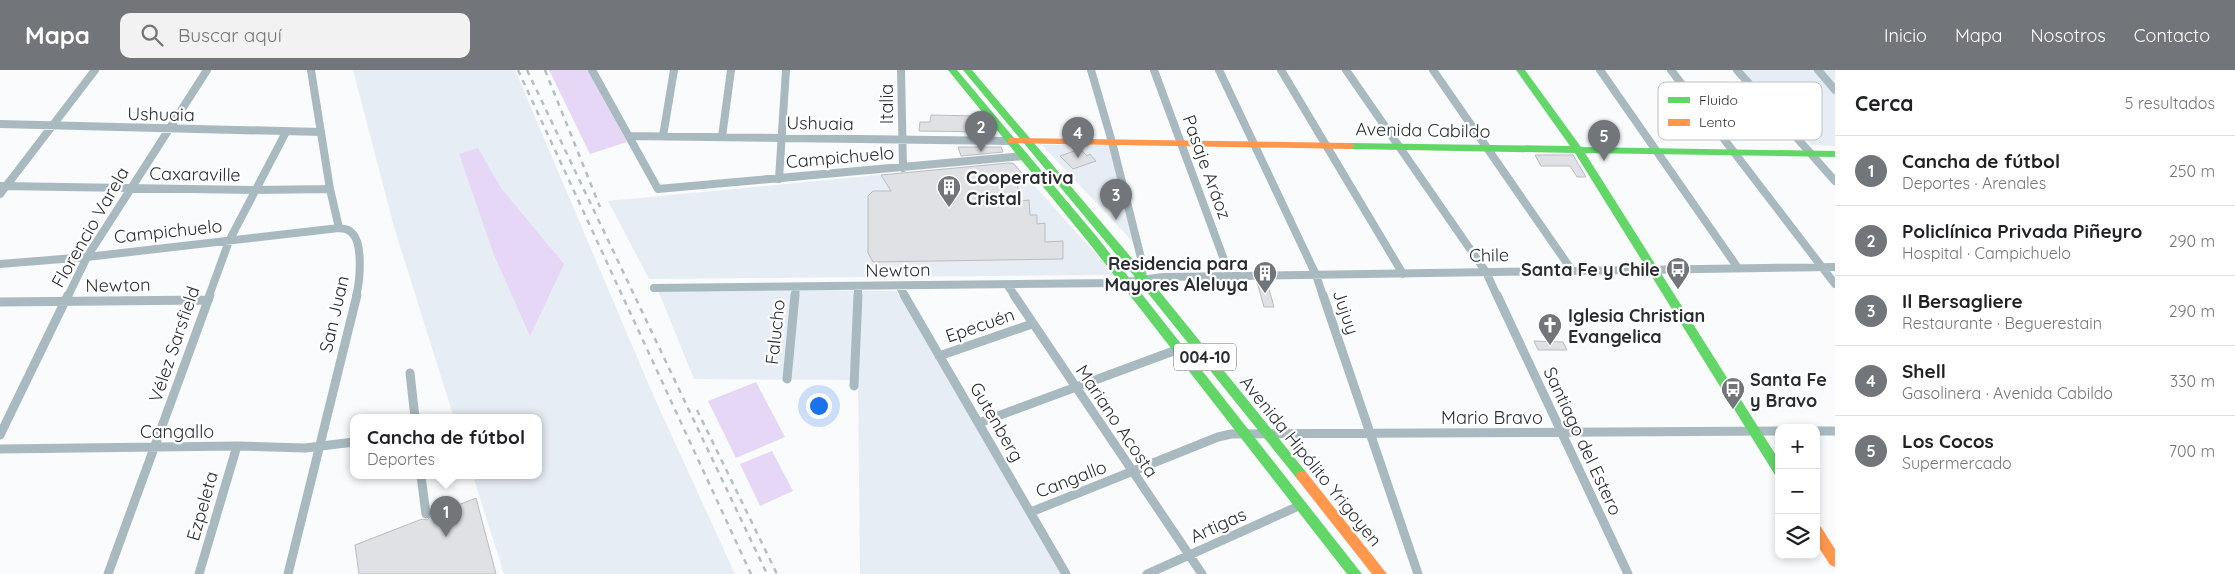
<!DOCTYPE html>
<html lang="es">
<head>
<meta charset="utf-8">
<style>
  body { margin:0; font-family:Quicksand,sans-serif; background:#f2f2f2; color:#202124 }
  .controls { position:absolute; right:15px; bottom:15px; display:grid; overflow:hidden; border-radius:10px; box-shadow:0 2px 8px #0003 }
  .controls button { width:45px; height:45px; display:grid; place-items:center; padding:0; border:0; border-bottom:1px solid #e0e0e0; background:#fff; color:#202124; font:25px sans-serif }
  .you { position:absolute; left:818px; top:335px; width:18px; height:18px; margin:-12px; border:4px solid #fff; border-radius:50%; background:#1a73e8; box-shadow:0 0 0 8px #1a73e833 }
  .badge { display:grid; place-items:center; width:32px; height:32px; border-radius:50%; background:#727579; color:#fff; font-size:16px; font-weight:700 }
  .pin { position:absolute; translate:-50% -41px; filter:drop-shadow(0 1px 2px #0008) }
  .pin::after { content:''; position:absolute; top:26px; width:18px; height:15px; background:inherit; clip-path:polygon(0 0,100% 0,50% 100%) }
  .popup { position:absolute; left:350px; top:344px; width:192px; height:65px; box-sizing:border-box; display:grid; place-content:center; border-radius:10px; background:#fff; filter:drop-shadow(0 1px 4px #0005); font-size:16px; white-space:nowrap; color:#757577 }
  .popup b { font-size:19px; color:#202124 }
  .popup::after { content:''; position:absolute; left:50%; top:100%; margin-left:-10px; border:10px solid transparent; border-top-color:#fff }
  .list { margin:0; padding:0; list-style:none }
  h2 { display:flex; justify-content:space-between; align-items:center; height:65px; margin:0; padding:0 20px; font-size:21px }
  h2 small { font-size:16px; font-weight:400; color:#757577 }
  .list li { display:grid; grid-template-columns:32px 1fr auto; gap:15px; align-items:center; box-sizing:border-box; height:70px; padding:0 20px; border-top:1px solid #e0e0e0 }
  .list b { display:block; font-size:19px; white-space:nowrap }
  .list p { margin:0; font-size:16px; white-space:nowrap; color:#757577 }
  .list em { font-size:16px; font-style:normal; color:#757577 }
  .icon { flex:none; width:28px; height:28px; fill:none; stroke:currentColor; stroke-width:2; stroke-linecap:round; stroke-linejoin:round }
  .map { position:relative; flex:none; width:1835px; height:504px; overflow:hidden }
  header { display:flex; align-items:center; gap:30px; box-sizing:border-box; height:70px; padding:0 25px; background:#727579; color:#fff }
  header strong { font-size:24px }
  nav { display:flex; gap:28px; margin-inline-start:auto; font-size:18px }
  .search { width:350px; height:45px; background:#f2f2f2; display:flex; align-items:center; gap:12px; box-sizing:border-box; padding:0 18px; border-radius:10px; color:#757577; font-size:19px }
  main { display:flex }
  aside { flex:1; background:#fff }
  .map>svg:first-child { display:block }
  .built { fill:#e7edf4 }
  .green { fill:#e7d7f6 }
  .building { fill:#e0e1e4; stroke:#bbbcc0 }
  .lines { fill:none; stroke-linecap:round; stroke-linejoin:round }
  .street-far1 { stroke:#a8bac0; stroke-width:8 }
  .street { stroke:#a8bac0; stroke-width:9 }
  .fast { fill:#63d668; fill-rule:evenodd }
  .slow { fill:#ff974d; fill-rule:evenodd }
  .rail { stroke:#b6bfc1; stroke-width:2.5; stroke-dasharray:5.5 5.5; stroke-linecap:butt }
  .labels { text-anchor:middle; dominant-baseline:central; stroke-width:4.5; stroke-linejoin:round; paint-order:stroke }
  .shield { fill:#fff; stroke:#696c70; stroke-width:1 }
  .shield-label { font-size:16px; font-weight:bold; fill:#292d32 }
  .street-label { font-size:18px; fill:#292d32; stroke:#fff }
  .poi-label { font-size:18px; font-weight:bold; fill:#292d32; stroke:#fff; text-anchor:start }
  .key { fill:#fff; stroke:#bfc0c2; stroke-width:1 }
  .key-label { font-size:14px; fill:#292d32 }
</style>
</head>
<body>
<header>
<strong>Mapa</strong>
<div class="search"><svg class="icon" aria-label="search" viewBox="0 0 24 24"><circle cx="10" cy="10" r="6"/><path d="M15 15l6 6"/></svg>Buscar aquí</div>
<nav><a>Inicio</a><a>Mapa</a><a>Nosotros</a><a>Contacto</a></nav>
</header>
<main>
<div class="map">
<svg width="1835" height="504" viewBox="0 0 1835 504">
  <rect width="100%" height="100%" fill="#fafbfd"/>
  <!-- built -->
  <path class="built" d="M353 0H515L654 327 735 504H504L473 406H538V348H454L394 157Z
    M1741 0H1835V76L1811 75Z
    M1042 75H1111L1133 172Z
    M1013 92 1115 205 649 209 608 131Z
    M657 218 896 221 1062 504H860L858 310 694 309Z"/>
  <!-- green -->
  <path class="green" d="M549 0H588L627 72 590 84Z
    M478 78 501 118 564 194 530 266 494 185 459 84Z
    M756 312 785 367 736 388 708 331Z
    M772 381 793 421 760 436 740 394Z"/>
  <!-- building -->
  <path class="building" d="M931 45 976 46 991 62 919 61 920 52H930Z
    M958 77H1001L1003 82 961 86Z
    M1080 79 1087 86 1090 84 1096 91 1073 99 1060 86Z
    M1535 85H1573L1586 107H1577L1570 96H1541Z
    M1009 93 1014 94 1024 106H1015L1021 131 1029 130 1030 145H1037V154L1045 153V172L1063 171V189L873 192 868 183V126L873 121H891L881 105Z
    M1257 212H1267L1274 237H1264Z
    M1534 271 1563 272 1567 280H1538Z
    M476 428 496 504H359L355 475 422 449 427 450 432 445Z"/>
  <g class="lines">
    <!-- street-far1 -->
    <path class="street-far1" d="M311 0 330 119 339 158C345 159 349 159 353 164 363 175 360 212 356 226
      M592 0 658 119 1024 86
      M901 0 903 98
      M1091 0 1112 72 1141 188 1143 209
      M1154 0 1230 206
      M1219 0 1316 205 1323 226
      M1281 0 1403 204
      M1346 0 1486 202 1497 226
      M1433 0 1571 199
      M1600 0 1738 198
      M1671 0 1835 214
      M1737 0 1835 111
      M1818 0 1835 20
      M0 54 321 62
      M629 66 1011 71
      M663 66 674 0
      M722 67 731 0
      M779 109 786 0
      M0 116 254 120 330 119
      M0 124 95 0
      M0 194 87 187 339 158
      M899 216 905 226
      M1008 216 1015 226
      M654 218 1119 213 1163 207 1835 197
      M68 226 87 187 207 0
      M209 226 229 171 286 62
      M795 226 796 217
      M858 226V217"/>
    <!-- street -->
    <path class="street" d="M904 225 1066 504
      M1014 225 1202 504
      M1323 225 1418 504
      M1497 225 1628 504
      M0 232 206 230
      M939 286 1032 254
      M410 303 415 348
      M787 309 795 225
      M854 316 858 225
      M979 353 1179 279
      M1816 361H1835
      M0 365 68 225
      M0 379 237 376 305 378 354 372
      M421 406 426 444
      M1031 442 1218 367 1231 364 1779 361
      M108 504 210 225
      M199 504 237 376
      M288 504 357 225
      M1147 504 1301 435"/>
    <!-- fast -->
    <path class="fast" d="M948 0H957L1097 167 1362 504H1347L1089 173Z
      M963 0H972L1147 206 1306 402 1308 406 1306 410 1302 411 1298 410 1139 212Z
      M1516 0H1525L1581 77 1835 81V87L1585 83 1779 390V406L1775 405 1575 83 1350 79 1345 76 1350 73 1570 76Z"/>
    <!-- slow -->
    <path class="slow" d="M1011 68 1350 73 1355 76 1350 79 1008 73V69Z
      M1302 401 1306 402 1387 504H1372L1298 410 1296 406 1298 402Z
      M1816 455 1821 457 1835 479V497L1830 495 1816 473Z"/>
    <!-- rail -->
    <path class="rail" d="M518 0 751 504
      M527 0 767 504
      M545 0 600 137
      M697 340 777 504"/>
  </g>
  <!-- icons -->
  <defs>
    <g id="building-pin" transform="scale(1.25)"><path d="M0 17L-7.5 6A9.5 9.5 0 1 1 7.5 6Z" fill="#727579" stroke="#fff"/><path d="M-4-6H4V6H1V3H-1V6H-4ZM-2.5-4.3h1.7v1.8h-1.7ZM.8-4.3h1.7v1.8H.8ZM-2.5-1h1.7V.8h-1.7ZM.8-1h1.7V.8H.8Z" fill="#fff"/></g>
    <g id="bus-pin" transform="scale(1.25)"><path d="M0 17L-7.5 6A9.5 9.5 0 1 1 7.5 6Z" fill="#727579" stroke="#fff"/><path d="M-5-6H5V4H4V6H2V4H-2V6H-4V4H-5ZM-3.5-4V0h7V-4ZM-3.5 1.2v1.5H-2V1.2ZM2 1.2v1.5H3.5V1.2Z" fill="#fff"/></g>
    <g id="church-pin" transform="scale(1.25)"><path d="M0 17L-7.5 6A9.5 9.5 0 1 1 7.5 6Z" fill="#727579" stroke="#fff"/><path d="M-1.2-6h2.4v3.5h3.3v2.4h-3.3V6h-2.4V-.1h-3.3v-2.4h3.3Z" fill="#fff"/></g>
  </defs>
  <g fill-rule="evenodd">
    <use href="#building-pin" x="949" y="117"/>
    <use href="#bus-pin" x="1678" y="199"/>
    <use href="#building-pin" x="1265" y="203"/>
    <use href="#church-pin" x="1550" y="255"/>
    <use href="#bus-pin" x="1733" y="319"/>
  </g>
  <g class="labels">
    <!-- shield labels -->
    <rect class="shield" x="1174" y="273.5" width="62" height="27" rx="4"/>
    <g class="shield-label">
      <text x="1205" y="287">004-10</text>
    </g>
    <!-- street labels -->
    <g class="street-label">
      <text transform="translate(886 34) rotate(-90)">Italia</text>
      <text transform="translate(161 44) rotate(1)">Ushuaia</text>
      <text transform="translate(820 53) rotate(1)">Ushuaia</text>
      <text transform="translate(1423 60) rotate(1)">Avenida Cabildo</text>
      <text transform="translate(840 87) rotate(-5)">Campichuelo</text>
      <text transform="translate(1207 97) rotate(70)">Pasaje Aráoz</text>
      <text transform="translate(195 104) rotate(1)">Caxaraville</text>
      <text transform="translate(90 157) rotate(-60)">Florencio Varela</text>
      <text transform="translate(168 161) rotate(-6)">Campichuelo</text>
      <text transform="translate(1489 185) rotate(-1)">Chile</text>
      <text transform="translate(898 200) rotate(-1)">Newton</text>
      <text transform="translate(118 215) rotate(-1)">Newton</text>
      <text transform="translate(1346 242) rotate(71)">Jujuy</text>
      <text transform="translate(334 244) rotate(-77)">San Juan</text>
      <text transform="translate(980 255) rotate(-19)">Epecuén</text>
      <text transform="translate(775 262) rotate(-84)">Falucho</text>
      <text transform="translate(174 274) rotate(-71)">Vélez Sarsfield</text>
      <text x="1492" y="347">Mario Bravo</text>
      <text transform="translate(1117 351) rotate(56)">Mariano Acosta</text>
      <text transform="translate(997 352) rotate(60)">Gutenberg</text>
      <text x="177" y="361">Cangallo</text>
      <text transform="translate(1583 371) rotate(65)">Santiago del Estero</text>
      <text transform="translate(1311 391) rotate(51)">Avenida Hipólito Yrigoyen</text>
      <text transform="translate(1071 409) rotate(-21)">Cangallo</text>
      <text transform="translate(202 436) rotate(-74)">Ezpeleta</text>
      <text transform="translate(1218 455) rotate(-24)">Artigas</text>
    </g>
    <!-- poi labels -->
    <g class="poi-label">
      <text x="966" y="107">Cooperativa<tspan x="966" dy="21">Cristal</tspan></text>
      <text x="1248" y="193" text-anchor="end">Residencia para<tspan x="1248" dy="21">Mayores Aleluya</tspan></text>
      <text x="1660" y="199" text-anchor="end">Santa Fe y Chile</text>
      <text x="1568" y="245">Iglesia Christian<tspan x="1568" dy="21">Evangelica</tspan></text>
      <text x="1750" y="309">Santa Fe<tspan x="1750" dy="21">y Bravo</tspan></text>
    </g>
  </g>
  <!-- legend -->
  <rect x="1658" y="12" width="164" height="58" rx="8" class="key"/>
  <rect x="1668" y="27" width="22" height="6" fill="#63d668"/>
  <rect x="1668" y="49" width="22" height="7" fill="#ff974d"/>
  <g class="key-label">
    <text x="1699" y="35">Fluido</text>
    <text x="1699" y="57">Lento</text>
  </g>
</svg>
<div class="controls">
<button>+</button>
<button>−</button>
<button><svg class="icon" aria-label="layers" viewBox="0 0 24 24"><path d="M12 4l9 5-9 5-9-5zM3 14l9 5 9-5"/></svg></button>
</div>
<div class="you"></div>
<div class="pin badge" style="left:446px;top:467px">1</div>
<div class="popup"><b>Cancha de fútbol</b>Deportes</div>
<div class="pin badge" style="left:981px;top:82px">2</div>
<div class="pin badge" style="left:1116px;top:150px">3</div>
<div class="pin badge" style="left:1078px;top:88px">4</div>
<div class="pin badge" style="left:1604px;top:91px">5</div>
</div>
<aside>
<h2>Cerca<small>5 resultados</small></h2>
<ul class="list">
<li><span class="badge">1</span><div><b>Cancha de fútbol</b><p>Deportes · Arenales</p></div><em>250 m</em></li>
<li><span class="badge">2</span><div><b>Policlínica Privada Piñeyro</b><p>Hospital · Campichuelo</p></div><em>290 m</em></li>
<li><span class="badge">3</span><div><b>Il Bersagliere</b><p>Restaurante · Beguerestain</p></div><em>290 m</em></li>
<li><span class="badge">4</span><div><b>Shell</b><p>Gasolinera · Avenida Cabildo</p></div><em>330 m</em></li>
<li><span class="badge">5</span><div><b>Los Cocos</b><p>Supermercado</p></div><em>700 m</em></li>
</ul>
</aside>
</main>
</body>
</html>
